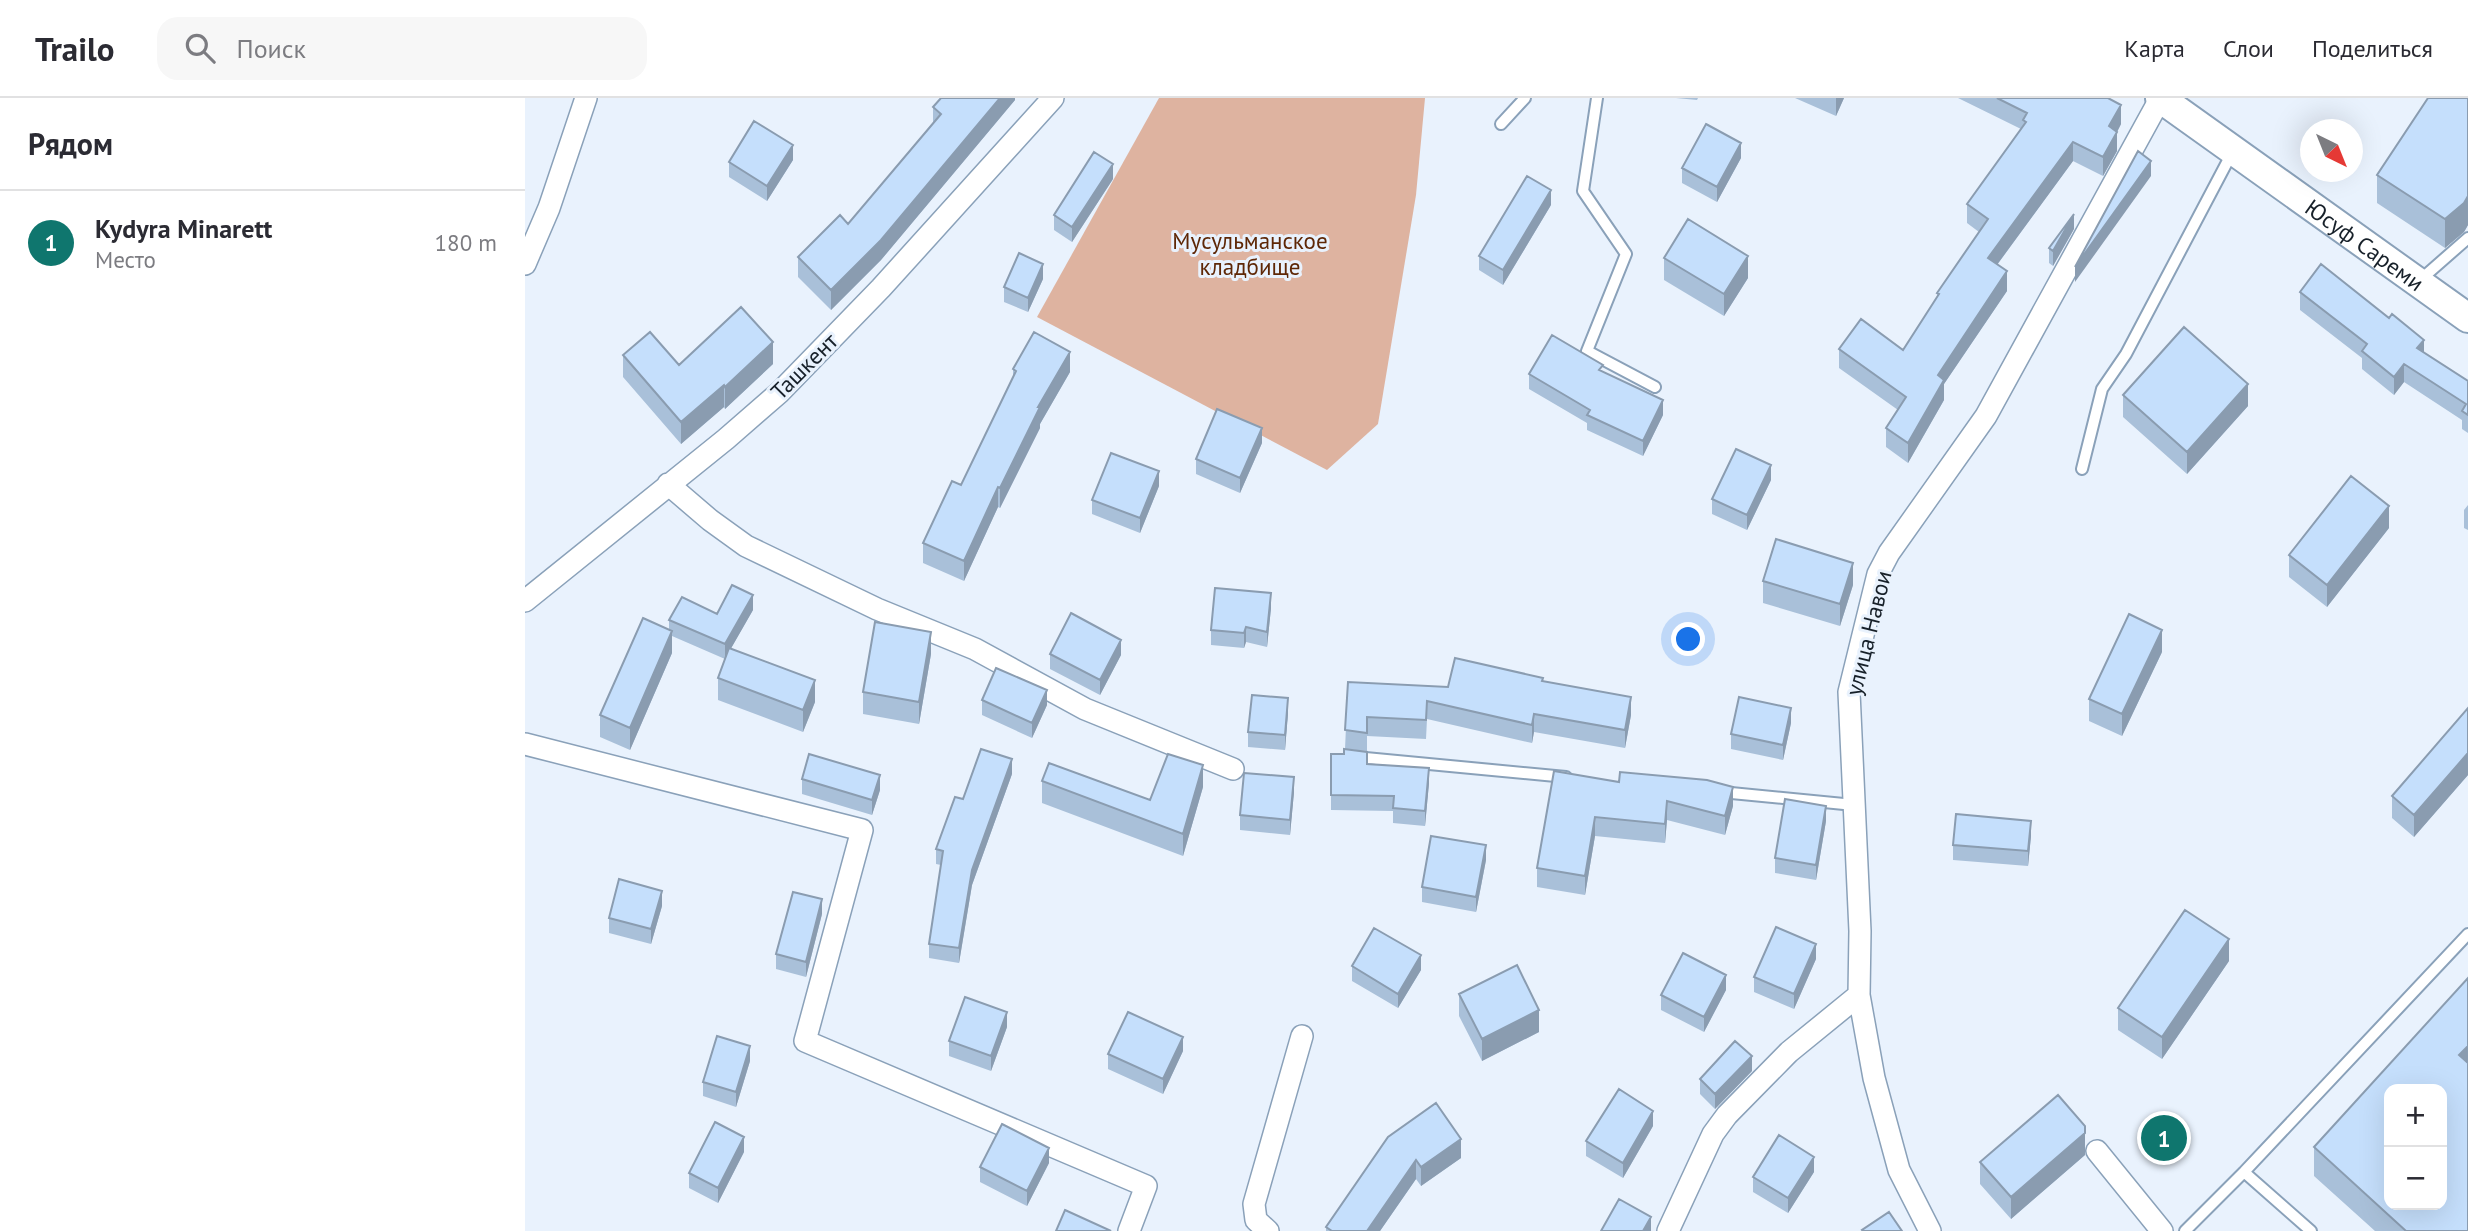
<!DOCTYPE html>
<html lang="ru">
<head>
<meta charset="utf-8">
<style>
  body { margin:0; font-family:"PT Sans",sans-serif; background:#f7f7f7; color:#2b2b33 }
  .controls { position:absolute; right:21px; bottom:21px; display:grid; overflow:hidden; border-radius:14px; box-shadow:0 7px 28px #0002 }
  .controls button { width:63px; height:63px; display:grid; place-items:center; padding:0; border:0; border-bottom:2px solid #e1e1e2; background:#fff; color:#2b2b33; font:35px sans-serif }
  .compass { position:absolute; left:1775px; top:21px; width:63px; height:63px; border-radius:50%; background:#fff; box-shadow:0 7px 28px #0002; rotate:137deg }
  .you { position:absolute; left:1164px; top:542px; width:24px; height:24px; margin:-18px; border:5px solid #fff; border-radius:50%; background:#1a73e8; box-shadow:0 0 0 10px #1a73e833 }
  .badge { display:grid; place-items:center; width:46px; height:46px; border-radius:50%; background:#0f766e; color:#fff; font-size:23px; font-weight:700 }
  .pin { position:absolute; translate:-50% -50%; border:4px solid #fff; box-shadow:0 2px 7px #0006 }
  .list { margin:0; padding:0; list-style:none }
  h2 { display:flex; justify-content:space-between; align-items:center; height:91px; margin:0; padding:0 28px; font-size:30px }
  h2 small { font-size:23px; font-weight:400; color:#7c7c81 }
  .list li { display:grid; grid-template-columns:46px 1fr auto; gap:21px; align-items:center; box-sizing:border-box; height:105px; padding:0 28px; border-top:2px solid #e1e1e2 }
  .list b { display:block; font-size:26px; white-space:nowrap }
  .list p { margin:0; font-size:23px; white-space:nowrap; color:#7c7c81 }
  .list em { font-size:23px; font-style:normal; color:#7c7c81 }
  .icon { flex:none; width:38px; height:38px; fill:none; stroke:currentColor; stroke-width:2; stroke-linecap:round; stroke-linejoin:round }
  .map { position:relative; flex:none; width:1943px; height:1133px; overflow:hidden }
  header { display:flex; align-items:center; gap:42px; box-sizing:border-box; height:98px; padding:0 35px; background:#fff; border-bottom:2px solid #e1e1e2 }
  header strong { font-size:33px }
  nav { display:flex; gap:38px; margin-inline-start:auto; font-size:24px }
  .search { width:490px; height:63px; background:#f7f7f7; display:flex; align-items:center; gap:18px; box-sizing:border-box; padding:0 24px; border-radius:21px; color:#7c7c81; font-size:26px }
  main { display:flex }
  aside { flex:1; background:#fff }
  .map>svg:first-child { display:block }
  .green { fill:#deb3a0 }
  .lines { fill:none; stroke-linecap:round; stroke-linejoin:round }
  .service-casing { stroke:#8aa1b9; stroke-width:14 }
  .minor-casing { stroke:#8aa1b9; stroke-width:24 }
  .secondary-casing { stroke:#8aa1b9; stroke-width:32 }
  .service { stroke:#fff; stroke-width:10 }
  .minor { stroke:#fff; stroke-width:21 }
  .secondary { stroke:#fff; stroke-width:28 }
  .wall { fill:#a9c0d9 }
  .shaded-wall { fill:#8a9cb0 }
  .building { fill:#c5dffc; stroke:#8a9cb0; stroke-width:2; fill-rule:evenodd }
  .labels { text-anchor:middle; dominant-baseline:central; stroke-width:6; stroke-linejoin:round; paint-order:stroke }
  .park-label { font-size:23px; fill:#5e2706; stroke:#e9f2fd }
  .street-label { font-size:23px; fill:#172029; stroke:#e9f2fd }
</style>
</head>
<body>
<header>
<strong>Trailo</strong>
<div class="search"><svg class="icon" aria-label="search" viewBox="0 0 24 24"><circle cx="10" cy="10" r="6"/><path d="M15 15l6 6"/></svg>Поиск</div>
<nav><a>Карта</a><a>Слои</a><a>Поделиться</a></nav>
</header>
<main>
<aside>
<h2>Рядом<small></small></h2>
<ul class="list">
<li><span class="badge">1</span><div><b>Kydyra Minarett</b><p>Место</p></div><em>180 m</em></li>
</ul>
</aside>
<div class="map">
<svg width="1943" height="1133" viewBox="0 0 1943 1133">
  <rect width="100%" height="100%" fill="#e9f2fd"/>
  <!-- green -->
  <path class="green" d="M634 0H900L891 97 853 326 802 372 512 219Z"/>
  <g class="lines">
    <!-- service casing -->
    <g class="service-casing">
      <path id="service" d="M1072 0 1058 93 1101 156 1062 253 1130 289
        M976 26 1000 0
        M1894 183 1943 140
        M1557 371 1577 291 1601 256 1708 53
        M830 659 1041 679
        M1196 694 1329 707
        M1719 1074 1786 1133
        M1660 1133 1719 1074 1943 836"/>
    </g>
    <!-- minor casing -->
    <g class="minor-casing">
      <path id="minor" d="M0 166 24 110 61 0
        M143 386 185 422 221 448 352 511 450 551 560 611 708 671
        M0 503 201 341 255 294 356 190 528 0
        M0 646 337 732 280 943 621 1088 604 1133
        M1572 1053 1637 1133
        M743 1133 731 1122 729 1106 777 938
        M1143 1133 1188 1036 1202 1017 1264 954 1334 897
        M1405 1133 1374 1072 1349 980 1334 897 1335 833 1324 594 1353 476 1364 455 1461 318 1635 1"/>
    </g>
    <!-- secondary casing -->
    <g class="secondary-casing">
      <g id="secondary">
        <path id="s1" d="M1635 0 1943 220"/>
      </g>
    </g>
    <!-- service -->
    <use href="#service" class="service"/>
    <!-- minor -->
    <use href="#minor" class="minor"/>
    <!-- secondary -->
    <use href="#secondary" class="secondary"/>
  </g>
  <!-- wall -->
  <path class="wall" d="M490 0V2L356 162 306 212 273 179V159L323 126 408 26V9Z
    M1151 0H1173L1172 2Z
    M1270 0H1319L1311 18Z
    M1433 0H1583L1596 26 1592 34V53L1578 78 1548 63 1472 167 1482 193 1419 286V302L1383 365 1361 349V330L1373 312 1314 270V251L1378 252 1412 200V195L1454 134 1442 125V106L1496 31Z
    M1943 0V127L1939 134 1920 150 1852 105V77Z
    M1216 60 1192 104 1157 85V70Z
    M268 62 242 103 204 79V64Z
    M588 81 547 144 529 132V117Z
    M1026 107 978 187 954 172V158Z
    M1549 131 1528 168 1524 165V150Z
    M1139 160 1223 180 1199 218 1139 182Z
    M518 181 503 214 479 204V189Z
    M1775 194 1899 255 1943 283V335L1937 331V322L1879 284 1869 297 1837 271V260L1775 212Z
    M98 257 154 267 248 266 200 311 199 309 156 346 98 279Z
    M488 271 545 274 515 326V330L475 410 473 409 439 483 398 465V445L436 387 488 279Z
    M1078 274 1138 317 1118 358 1062 332V325L1004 291V276Z
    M1598 297 1723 308 1662 376 1598 319Z
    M737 345 715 395 671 376V361Z
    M1246 382 1222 432 1187 416V401Z
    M634 388 615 435 567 416V402Z
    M1943 407V432L1939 430V412Z
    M1864 430 1802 509 1764 479V457Z
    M1238 483 1328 487 1315 528 1238 505Z
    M746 510 742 549 721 544 719 550 686 547V532Z
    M228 512 206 550 290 604 278 634 193 602V580L201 558 200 561 147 538V555L105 652 75 639V617L144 532V522Z
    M1637 554 1597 638 1564 623V601Z
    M406 556 394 626 338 616V594Z
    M525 556 596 557 575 597 525 571Z
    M823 584 923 589 1018 584 1106 617 1100 650 1009 634 1007 645 902 621 901 641 842 638V653L820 651Z
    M457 602 522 607 507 640 457 617Z
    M1943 610V677L1889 739 1867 720V698Z
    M763 615 760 652 723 649V634Z
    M1266 625 1258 662 1206 651V636Z
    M806 656H819L842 666 904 685 900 728 868 725V713L806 712Z
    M1029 673 1208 708 1200 737 1142 722 1140 745 1070 738 1060 797 1012 789V770Z
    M487 676 447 787 434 865 404 860V846L416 767 411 766V751L438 701Z
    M277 681 355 692 347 717 277 696Z
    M517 683 625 702 678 689 658 758 517 705Z
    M769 694 765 737 715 732V717Z
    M1301 723 1291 782 1250 775V760Z
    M1506 738 1503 768 1428 762V747Z
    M961 762 951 814 897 804V789Z
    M137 808 126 846 84 835V820Z
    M297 816 281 879 251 871V856Z
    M1291 861 1269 911 1229 894V879Z
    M1704 863 1637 961 1593 932V910Z
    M827 868 896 872 873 910 827 883Z
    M1201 892 1179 934 1136 912V897Z
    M934 896 1014 934 957 963 934 918Z
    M482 929 466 973 424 958V943Z
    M658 953 638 996 583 971V956Z
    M225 963 211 1009 178 998V984Z
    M1227 973 1190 1011 1175 996V981Z
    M1128 1028 1098 1080 1061 1058V1043Z
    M863 1039 936 1060 896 1088 891 1081 855 1133H801V1129Z
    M1789 1049 1943 1133H1850L1789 1078Z
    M219 1054 193 1105 164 1090V1075Z
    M1560 1057 1486 1121 1455 1086V1064Z
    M524 1065 502 1108 455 1084V1069Z
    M1289 1074 1263 1115 1228 1094V1079Z"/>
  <!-- shaded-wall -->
  <path class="shaded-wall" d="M475 0H490V2L356 162 306 212V192Z
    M1311 0H1319L1311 18Z
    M1596 7V26L1592 34V53L1578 78V59L1584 28Z
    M1548 44V63L1463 179V160Z
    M1216 45V60L1192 104V89Z
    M268 47V62L242 103V88Z
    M1626 63V78L1550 184V169Z
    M588 66V81L547 144V129Z
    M1026 92V107L978 187V172Z
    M1943 98V127L1939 134 1920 150V121Z
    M1549 116V131L1528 168V153Z
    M1223 158V180L1199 218V196Z
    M518 166V181L503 214V200Z
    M1482 173V193L1419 286V302L1383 365V345L1413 277Z
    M1899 242V260L1892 250Z
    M248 244V266L200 311V289Z
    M545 254V274L515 326V330L475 410V390L513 309Z
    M1879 266V284L1869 297V279Z
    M1723 286V308L1662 376V354Z
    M199 287V309L156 346V324Z
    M1138 302V317L1118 358V343Z
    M737 330V345L715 395V380Z
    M1246 367V382L1222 432V417Z
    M634 373V388L615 435V420Z
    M473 389V409L439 483V463Z
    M1864 408V430L1802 509V487Z
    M1328 465V487L1315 528V506Z
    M746 495V510L742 549V534Z
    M228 497V512L200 561V546Z
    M721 529V544L719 550V535Z
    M1637 532V554L1597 638V616Z
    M147 533V555L105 652V630Z
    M406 534V556L394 626V604Z
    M596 542V557L575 597V582Z
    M290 582V604L278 634V612Z
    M522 592V607L507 640V625Z
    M1106 599V617L1100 650V632Z
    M763 600V615L760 652V637Z
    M1266 610V625L1258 662V647Z
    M1009 616V634L1007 645V627Z
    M1943 655V677L1889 739V717Z
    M487 661V676L447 787 434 865V850L447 772Z
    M678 667V689L658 758V736Z
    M904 670V685L900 728V713Z
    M355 677V692L347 717V702Z
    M769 679V694L765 737V722Z
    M1208 689V708L1200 737V718Z
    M1142 703V722L1140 745V726Z
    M1301 708V723L1291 782V767Z
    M1070 719V738L1060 797V778Z
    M1506 723V738L1503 768V753Z
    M961 747V762L951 814V799Z
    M137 793V808L126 846V831Z
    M297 801V816L281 879V864Z
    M1704 841V863L1637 961V939Z
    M1291 846V861L1269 911V896Z
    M896 857V872L873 910V896Z
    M1201 877V892L1179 934V919Z
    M1014 912V934L957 963V941Z
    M482 914V929L466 973V958Z
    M658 939V953L638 996V981Z
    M225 948V963L211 1009V994Z
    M1943 948V976L1934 957Z
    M1227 958V973L1190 1011V996Z
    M1128 1013V1028L1098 1080V1065Z
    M1560 1035V1057L1486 1121V1099Z
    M219 1039V1054L193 1105V1090Z
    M936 1041V1060L896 1088V1069Z
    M524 1050V1065L502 1108V1093Z
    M1289 1059V1074L1263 1115V1100Z
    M891 1062V1081L855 1133H842Z
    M1126 1119V1133H1118Z"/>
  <!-- building -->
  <path class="building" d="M416 0H475L356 142 306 192 273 159 315 117 323 126 416 16 408 9Z
    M1472 0H1583L1596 7 1584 28 1592 34 1578 59 1548 44 1463 160 1482 173 1413 277 1419 282 1383 345 1361 330 1381 299 1314 251 1336 221 1378 252 1414 196 1412 195 1463 121 1442 106 1501 24 1498 22 1502 15Z
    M1903 0H1943V98L1939 105 1920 121 1852 77Z
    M229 23 268 47 242 88 204 64Z
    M1181 26 1216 45 1192 89 1157 70Z
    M1613 53 1626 63 1550 169Z
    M569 54 588 66 547 129 529 117Z
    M1002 78 1026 92 978 172 954 158Z
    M1549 116 1528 153 1524 150Z
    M1163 121 1223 158 1199 196 1139 160Z
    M494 155 518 166 503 200 479 189Z
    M1796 166 1864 220 1867 216 1899 242 1892 250 1943 283V317L1937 313 1941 306 1879 266 1869 279 1837 253 1842 246 1775 194Z
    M216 209 248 244 200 289 199 287 156 324 98 257 125 234 154 267Z
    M1659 229 1723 286 1662 354 1598 297Z
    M509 234 545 254 513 309H515L475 390 473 389 439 463 398 445 427 383 436 387 491 273 488 271Z
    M1027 237 1078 267 1074 272 1138 302 1118 343 1062 317 1065 312 1004 276Z
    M692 311 737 330 715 380 671 361Z
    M1211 351 1246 367 1222 417 1187 401Z
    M586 355 634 373 615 420 567 402Z
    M1826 378 1864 408 1802 487 1764 457Z
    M1251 441 1328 465 1315 506 1238 483Z
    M207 487 228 497 200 546 144 522 157 499 192 516Z
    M690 490 746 495 742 534 721 529 719 535 686 532Z
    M546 515 596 542 575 582 525 556Z
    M1604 516 1637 532 1597 616 1564 601Z
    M118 520 147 533 105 630 75 617Z
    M350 524 406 534 394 604 338 594Z
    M204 550 290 582 278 612 193 580Z
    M930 560 1018 580 1017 583 1106 599 1100 632 1009 616 1007 627 902 603 901 622 842 619V635L820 632 823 584 923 589Z
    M471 570 522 592 507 625 457 602Z
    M727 597 763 600 760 637 723 634Z
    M1214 599 1266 610 1258 647 1206 636Z
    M1943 610V655L1889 717 1867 698Z
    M456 651 487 661 447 772 434 850 404 846 418 753 411 751 430 699 438 701Z
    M819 651 842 654V666L904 670 900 713 868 710 869 698 806 697V656H819Z
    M284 656 355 677 347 702 277 681Z
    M643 656 678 667 658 736 517 683 524 665 625 702Z
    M1029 673 1094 684 1095 674 1182 682 1208 689 1200 718 1142 703 1140 726 1070 719 1060 778 1012 770Z
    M719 675 769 679 765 722 715 717Z
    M1260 701 1301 708 1291 767 1250 760Z
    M1431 716 1506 723 1503 753 1428 747Z
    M906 738 961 747 951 799 897 789Z
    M94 781 137 793 126 831 84 820Z
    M268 794 297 801 281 864 251 856Z
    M1660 812 1704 841 1637 939 1593 910Z
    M1251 829 1291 846 1269 896 1229 879Z
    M849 830 896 857 873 896 827 868Z
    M1158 855 1201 877 1179 919 1136 897Z
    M992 867 1014 912 957 941 934 896Z
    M1943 880V948L1934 957 1943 965V1133H1881L1789 1049ZM1864 991H1917V1107H1864Z
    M440 899 482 914 466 958 424 943Z
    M603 914 658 939 638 981 583 956Z
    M192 938 225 948 211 994 178 984Z
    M1210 943 1227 958 1190 996 1175 981Z
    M1094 991 1128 1013 1098 1065 1061 1043Z
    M1533 997 1560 1028V1035L1486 1099 1455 1064Z
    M911 1005 936 1041 896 1069 891 1062 842 1133H807L801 1129 863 1039Z
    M190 1024 219 1039 193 1090 164 1075Z
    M477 1026 524 1050 502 1093 455 1069Z
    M1254 1037 1289 1059 1263 1100 1228 1079Z
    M1094 1101 1126 1119 1118 1133H1076Z
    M540 1112 586 1133H531Z
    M1364 1114 1377 1133H1338L1337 1132Z"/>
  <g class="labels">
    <!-- park labels -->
    <g class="park-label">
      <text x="725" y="142">Мусульманское<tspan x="725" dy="26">кладбище</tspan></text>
    </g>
    <!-- street labels -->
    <g class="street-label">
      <text stroke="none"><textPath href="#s1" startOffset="252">Юсуф Сареми</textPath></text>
      <text transform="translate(279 268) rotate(-45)">Ташкент</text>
      <text transform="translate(1343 535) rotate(-76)">улица Навои</text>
    </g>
  </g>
</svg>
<div class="controls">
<button>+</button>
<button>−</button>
</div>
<svg class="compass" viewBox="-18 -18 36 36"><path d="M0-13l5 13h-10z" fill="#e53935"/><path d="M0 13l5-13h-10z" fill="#7c7c81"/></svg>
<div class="you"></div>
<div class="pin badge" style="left:1639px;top:1040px">1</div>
</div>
</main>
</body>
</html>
